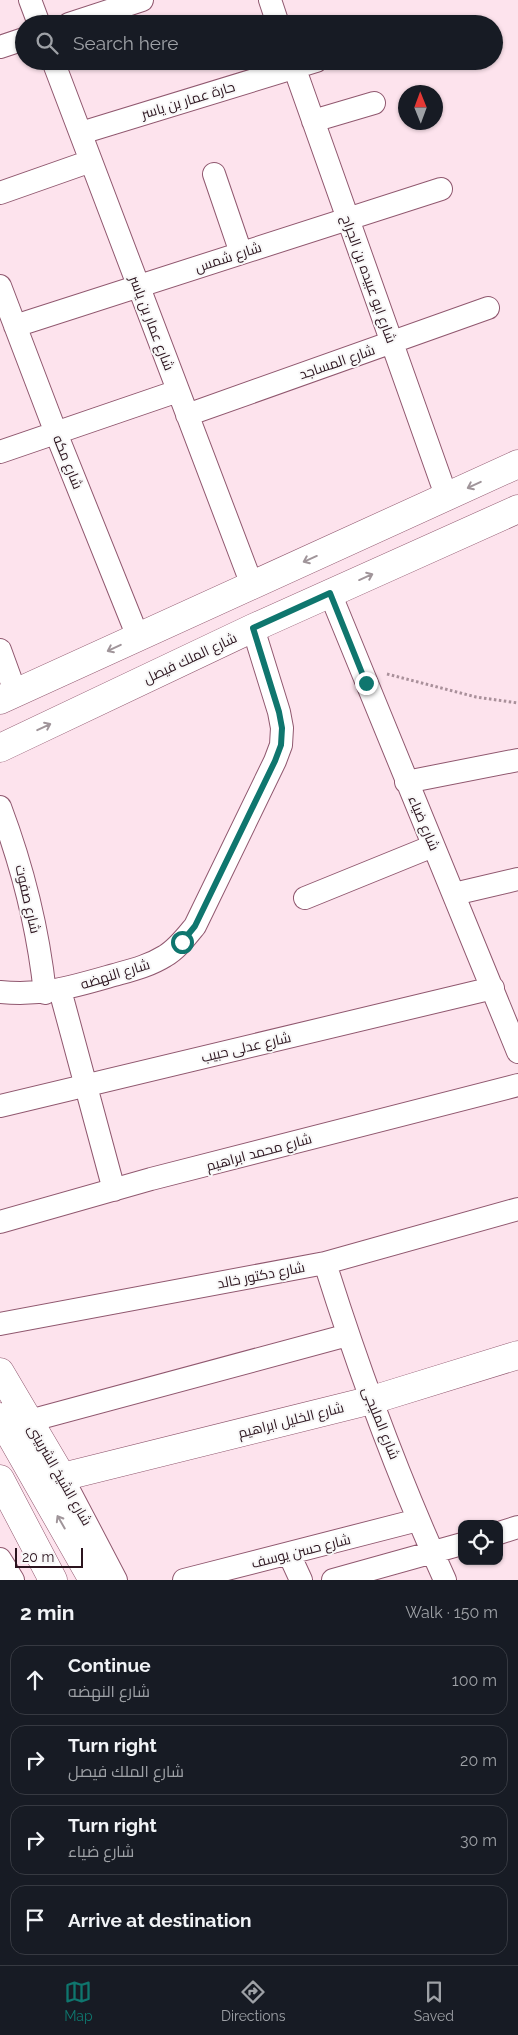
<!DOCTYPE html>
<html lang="en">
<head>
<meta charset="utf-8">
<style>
  body { margin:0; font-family:Raleway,Cairo,sans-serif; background:#242831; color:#f1f3f6 }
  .controls { position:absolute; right:15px; bottom:15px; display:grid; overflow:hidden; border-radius:10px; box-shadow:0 1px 4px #0004 }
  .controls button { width:45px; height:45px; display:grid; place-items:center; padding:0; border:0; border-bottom:1px solid #363941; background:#171b24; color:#f1f3f6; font:25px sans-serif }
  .compass { position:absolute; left:398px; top:85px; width:45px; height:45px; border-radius:50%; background:#171b24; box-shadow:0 1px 4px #0004; rotate:359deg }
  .scale { position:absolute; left:15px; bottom:12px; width:68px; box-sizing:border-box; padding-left:5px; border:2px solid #2b141e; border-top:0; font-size:14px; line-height:18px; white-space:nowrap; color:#2b141e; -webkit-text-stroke:4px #f8f8f8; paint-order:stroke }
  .stop { position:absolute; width:15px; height:15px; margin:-11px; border:4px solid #0f766e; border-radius:50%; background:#fff }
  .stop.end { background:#0f766e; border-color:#fff; box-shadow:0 1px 5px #0008 }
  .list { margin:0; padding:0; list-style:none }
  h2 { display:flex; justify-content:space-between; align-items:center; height:65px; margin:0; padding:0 20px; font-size:21px }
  h2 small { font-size:16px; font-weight:400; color:#9ea1a6 }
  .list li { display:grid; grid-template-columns:32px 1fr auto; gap:15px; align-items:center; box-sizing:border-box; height:70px; margin:0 10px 10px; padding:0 10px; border:1px solid #363941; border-radius:15px }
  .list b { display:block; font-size:19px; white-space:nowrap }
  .list p { margin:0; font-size:16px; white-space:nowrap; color:#9ea1a6 }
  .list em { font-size:16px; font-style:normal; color:#9ea1a6 }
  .icon { flex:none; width:28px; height:28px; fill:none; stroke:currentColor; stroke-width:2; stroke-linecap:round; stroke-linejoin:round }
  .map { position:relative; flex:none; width:518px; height:1580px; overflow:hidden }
  .search { position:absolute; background:#171b24; box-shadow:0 1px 4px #0004; left:15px; right:15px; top:15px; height:55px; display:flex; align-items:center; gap:12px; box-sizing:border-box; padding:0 18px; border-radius:28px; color:#9ea1a6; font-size:19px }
  .sheet { height:385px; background:#171b24 }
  nav { display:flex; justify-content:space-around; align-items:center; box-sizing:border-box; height:70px; border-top:1px solid #363941; background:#171b24; font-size:14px; color:#9ea1a6 }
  nav a { display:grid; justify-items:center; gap:2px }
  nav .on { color:#0f766e }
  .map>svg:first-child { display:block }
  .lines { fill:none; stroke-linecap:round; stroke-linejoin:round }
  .street-casing { stroke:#90586f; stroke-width:24 }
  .primary-casing { stroke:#90586f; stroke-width:29 }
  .path { stroke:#a9909a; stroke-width:3; stroke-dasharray:2.5 2.5; stroke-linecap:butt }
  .street { stroke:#fff; stroke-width:22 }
  .primary { stroke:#fff; stroke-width:28 }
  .oneway { stroke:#a0959a }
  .route { stroke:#0f766e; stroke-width:6 }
  .labels { text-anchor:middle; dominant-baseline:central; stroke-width:4; stroke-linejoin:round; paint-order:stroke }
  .street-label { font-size:14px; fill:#2b141e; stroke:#f8f8f8 }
</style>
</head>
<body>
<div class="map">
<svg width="518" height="1580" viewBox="0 0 518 1580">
  <rect width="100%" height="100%" fill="#fde3ed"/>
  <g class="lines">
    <!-- street casing -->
    <g class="street-casing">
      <path id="street" d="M30 0 39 24
        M270 0 278 24
        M69 24 142 0
        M0 47 24 39
        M53 61 252 585
        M292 61 447 498
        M313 121 374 103
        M81 133 316 61
        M214 174 241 253
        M0 193 91 161
        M0 286 56 433 138 637
        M15 326 441 189
        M187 415 488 308
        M0 452 178 391
        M330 593 518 1052
        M0 650 16 694
        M406 782 518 760
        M0 807C23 868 38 928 45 993
        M454 894 518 879
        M305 898 433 846
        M60 990 114 1190
        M0 992C44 996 72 987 114 975 132 970 149 966 165 956 177 949 186 937 195 926L275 761 281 745 282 728 279 712 253 628
        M0 1106 493 988
        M0 1222 151 1179 518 1085
        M325 1263C359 1371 398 1477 445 1580
        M0 1324 325 1263 518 1209
        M29 1421 348 1335
        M62 1477 116 1580
        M499 1533 518 1527
        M289 1554 301 1580
        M0 1559 13 1580
        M184 1580 418 1520
        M333 1580 462 1544"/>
    </g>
    <!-- primary casing -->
    <g class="primary-casing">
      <path id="primary" d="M0 700 518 464
        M0 748 253 628 518 509
        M0 1372 62 1477 372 1400 518 1355
        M0 1417 93 1580
        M0 1479 53 1580"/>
    </g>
    <!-- path -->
    <path class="path" d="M387 674 476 697 518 703"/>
    <!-- street -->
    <use href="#street" class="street"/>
    <!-- primary -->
    <use href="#primary" class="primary"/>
  </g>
  <!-- one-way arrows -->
  <defs><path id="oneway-shaft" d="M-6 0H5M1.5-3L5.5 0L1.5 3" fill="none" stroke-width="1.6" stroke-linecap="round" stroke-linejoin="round" transform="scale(1.25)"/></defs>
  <g class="oneway">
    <use href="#oneway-shaft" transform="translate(474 485) rotate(155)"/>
    <use href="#oneway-shaft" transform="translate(310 559) rotate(156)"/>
    <use href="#oneway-shaft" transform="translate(366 577) rotate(-24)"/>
    <use href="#oneway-shaft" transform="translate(114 648) rotate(155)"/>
    <use href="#oneway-shaft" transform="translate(44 727) rotate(-25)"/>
    <use href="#oneway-shaft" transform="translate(61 1522) rotate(-120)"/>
  </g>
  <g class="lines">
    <!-- route -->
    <path class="route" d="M182 942 195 926 275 761 281 745 282 728 279 712 253 628 330 593 366 683"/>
  </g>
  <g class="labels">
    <!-- street labels -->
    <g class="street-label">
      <text transform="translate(188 100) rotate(-17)">حارة عمار بن ياسر</text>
      <text transform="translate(228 257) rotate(-18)">شارع شمس</text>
      <text transform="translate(369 279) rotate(70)">شارع ابو عبيده بن الجراح</text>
      <text transform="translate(152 323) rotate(69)">شارع عمار بن ياسر</text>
      <text transform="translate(337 362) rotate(-19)">شارع المساجد</text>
      <text transform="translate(68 462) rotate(68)">شارع مكه</text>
      <text transform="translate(190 658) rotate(-25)">شارع الملك فيصل</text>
      <text transform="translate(424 823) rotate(67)">شارع ضياء</text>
      <text transform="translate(28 899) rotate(77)">شارع صفوت</text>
      <text transform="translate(115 974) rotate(-17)">شارع النهضه</text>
      <text transform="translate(246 1047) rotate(-13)">شارع عدلى حبيب</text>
      <text transform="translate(259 1152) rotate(-15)">شارع محمد ابراهيم</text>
      <text transform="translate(261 1275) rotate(-11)">شارع دكتور خالد</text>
      <text transform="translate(291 1420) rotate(-14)">شارع الخليل ابراهيم</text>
      <text transform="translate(381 1423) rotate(68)">شارع المليجى</text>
      <text transform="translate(60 1475) rotate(60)">شارع الشيخ الشربينى</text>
      <text transform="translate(301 1551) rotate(-14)">شارع حسن يوسف</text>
    </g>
  </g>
</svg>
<div class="controls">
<button><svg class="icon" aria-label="locate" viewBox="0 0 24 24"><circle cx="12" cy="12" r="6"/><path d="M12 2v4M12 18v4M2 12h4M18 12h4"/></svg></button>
</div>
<svg class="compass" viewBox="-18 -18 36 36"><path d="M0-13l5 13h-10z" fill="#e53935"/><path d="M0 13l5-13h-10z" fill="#9ea1a6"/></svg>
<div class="scale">20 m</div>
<div class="stop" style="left:182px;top:942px"></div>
<div class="stop end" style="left:366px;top:683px"></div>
<div class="search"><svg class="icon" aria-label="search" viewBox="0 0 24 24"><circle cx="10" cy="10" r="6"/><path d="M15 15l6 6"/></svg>Search here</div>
</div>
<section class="sheet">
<h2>2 min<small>Walk · 150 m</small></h2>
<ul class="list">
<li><svg class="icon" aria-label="ahead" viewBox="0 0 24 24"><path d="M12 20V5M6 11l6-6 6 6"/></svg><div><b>Continue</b><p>شارع النهضه</p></div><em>100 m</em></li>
<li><svg class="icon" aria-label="right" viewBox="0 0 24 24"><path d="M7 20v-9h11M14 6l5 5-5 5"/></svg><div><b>Turn right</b><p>شارع الملك فيصل</p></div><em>20 m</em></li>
<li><svg class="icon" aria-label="right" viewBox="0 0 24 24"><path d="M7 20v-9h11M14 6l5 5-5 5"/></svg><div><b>Turn right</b><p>شارع ضياء</p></div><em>30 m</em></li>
<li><svg class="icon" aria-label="arrive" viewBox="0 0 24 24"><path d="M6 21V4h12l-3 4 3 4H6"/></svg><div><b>Arrive at destination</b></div></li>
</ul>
</section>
<nav>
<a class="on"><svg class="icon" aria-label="map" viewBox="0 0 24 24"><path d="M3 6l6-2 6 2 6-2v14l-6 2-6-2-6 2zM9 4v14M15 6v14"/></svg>Map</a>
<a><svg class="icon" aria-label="directions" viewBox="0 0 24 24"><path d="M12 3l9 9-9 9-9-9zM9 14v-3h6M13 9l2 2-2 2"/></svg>Directions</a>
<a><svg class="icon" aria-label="saved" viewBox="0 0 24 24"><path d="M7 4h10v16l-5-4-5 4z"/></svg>Saved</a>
</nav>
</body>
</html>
